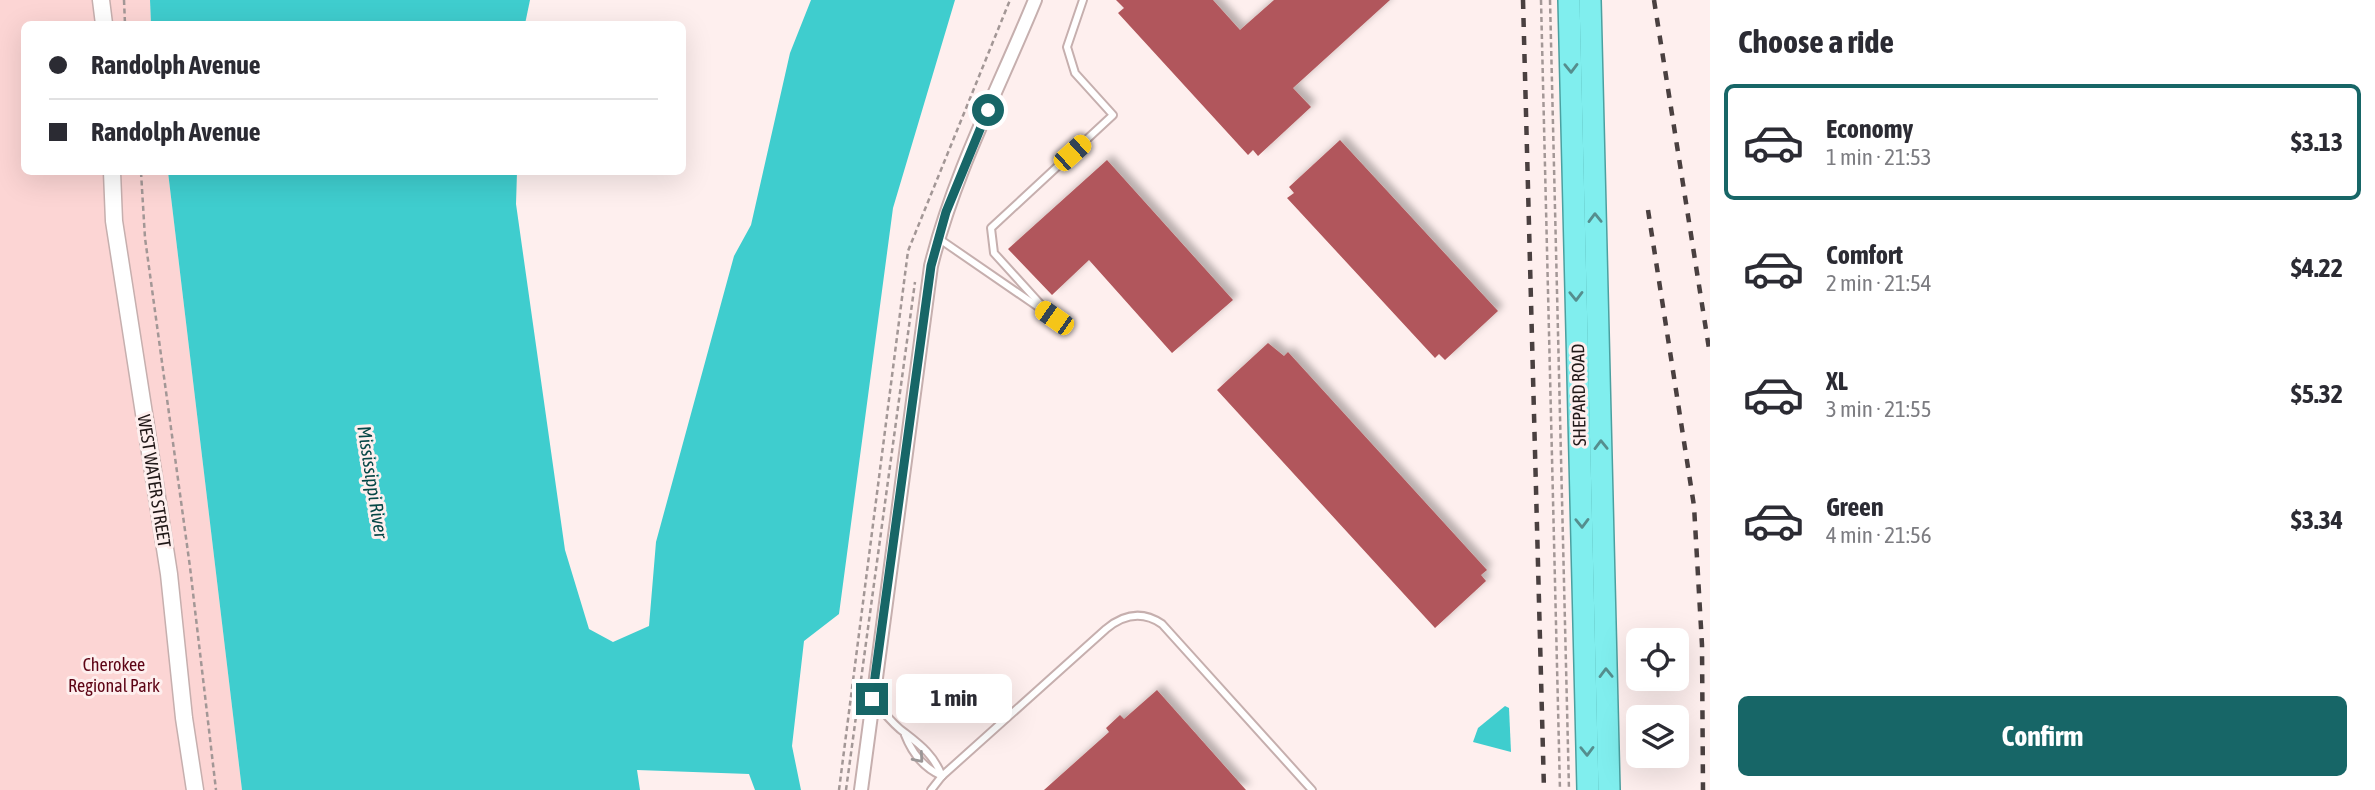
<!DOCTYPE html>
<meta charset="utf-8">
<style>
:root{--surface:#fff;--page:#f7f7f7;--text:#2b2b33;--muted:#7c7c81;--line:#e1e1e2;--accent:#176667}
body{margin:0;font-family:"Asap Condensed",sans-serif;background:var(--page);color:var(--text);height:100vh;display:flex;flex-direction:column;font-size:26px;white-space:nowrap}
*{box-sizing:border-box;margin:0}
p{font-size:23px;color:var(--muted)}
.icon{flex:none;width:38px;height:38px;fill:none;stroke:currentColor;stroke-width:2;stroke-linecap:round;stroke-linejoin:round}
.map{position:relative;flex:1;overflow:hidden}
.sheet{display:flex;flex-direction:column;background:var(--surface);width:665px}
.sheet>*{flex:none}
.hud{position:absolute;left:21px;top:21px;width:665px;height:154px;border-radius:10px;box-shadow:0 7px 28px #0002;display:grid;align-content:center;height:154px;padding:0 28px;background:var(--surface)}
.controls{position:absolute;left:1626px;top:628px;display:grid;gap:14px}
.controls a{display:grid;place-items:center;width:63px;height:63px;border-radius:10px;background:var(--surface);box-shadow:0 7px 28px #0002;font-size:35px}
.end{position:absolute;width:32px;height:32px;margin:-16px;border:9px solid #176667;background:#fff;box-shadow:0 0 0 4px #fff}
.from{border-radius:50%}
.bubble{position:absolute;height:49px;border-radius:10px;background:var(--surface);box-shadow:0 7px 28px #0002;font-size:23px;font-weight:700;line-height:49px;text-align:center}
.car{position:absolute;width:21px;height:42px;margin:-21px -10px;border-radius:9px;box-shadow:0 0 5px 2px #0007;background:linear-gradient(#f5c518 24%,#345 0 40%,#f5c518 0 76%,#345 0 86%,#f5c518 0)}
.hud b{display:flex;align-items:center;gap:24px;height:66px;font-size:26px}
.hud b+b{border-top:2px solid var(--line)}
.hud i{width:18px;height:18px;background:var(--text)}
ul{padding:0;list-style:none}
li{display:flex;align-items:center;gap:21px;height:116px;margin:0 14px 10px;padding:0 14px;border:4px solid transparent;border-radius:10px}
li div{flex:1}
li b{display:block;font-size:26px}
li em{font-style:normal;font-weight:700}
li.current{border-color:var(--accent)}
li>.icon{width:63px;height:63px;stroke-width:1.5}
h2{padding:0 28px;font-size:32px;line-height:84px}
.action{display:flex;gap:14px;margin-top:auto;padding:14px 28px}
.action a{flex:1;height:80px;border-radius:10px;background:var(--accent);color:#fff;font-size:28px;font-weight:700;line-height:80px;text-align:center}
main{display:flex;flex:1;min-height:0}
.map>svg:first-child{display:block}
</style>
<main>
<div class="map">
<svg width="1710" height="790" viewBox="0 0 1710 790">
<defs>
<filter id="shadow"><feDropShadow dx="5.5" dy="-5.5" stdDeviation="3.5" flood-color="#0004"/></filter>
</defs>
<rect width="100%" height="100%" fill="#feefee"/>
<polygon fill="#fcd5d4" points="0,0 150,0 151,24 24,24 24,172 168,172 242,790 0,790"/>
<g fill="#3fcdce">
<polygon points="150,0 530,0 525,24 151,24"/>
<polygon points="811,0 955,0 893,208 839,614 804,641 792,746 801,790 755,790 749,774 637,770 640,790 242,790 168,172 517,172 516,204 565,550 589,629 613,642 649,626 656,542 734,256 751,225 790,53"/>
<polygon points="1505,706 1509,708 1511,752 1473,742 1478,728"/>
</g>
<g fill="#b1575b" filter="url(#shadow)">
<polygon points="1116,0 1213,0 1240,30 1274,0 1390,0 1293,88 1311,107 1258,156 1253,150 1248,155 1118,13 1124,8"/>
<polygon points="1340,140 1498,311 1445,360 1439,354 1435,358 1287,198 1294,193 1289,187"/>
<polygon points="1107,160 1233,300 1172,353 1089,260 1052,295 1008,249"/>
<polygon points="1268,343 1284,356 1288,352 1487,570 1481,575 1486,581 1435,628 1217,390"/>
<polygon points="1157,690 1246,790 1044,790 1109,732 1106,728 1120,715 1124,719"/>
</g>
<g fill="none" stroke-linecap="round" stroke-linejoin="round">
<g stroke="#c6afae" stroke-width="10">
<g id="service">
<polyline points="938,238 1044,311"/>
<polyline points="1054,319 994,253 991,228 1113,115 1075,73 1067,47 1083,0"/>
<path d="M873,700C883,711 893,725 905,733C922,746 934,756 942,776"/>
<path d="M905,735C912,753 924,768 942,776"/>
<path d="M931,790L942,776L1106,629C1124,614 1143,611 1162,624L1312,790"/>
</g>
</g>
<g stroke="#c6afae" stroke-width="16">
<path id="minor" d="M861,790L931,266C954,173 999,88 1035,0"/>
</g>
<g stroke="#c6afae" stroke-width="19">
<g id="tertiary">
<polyline points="101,0 104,24"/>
<polyline points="112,172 114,221 169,574 184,718 195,790"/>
</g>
</g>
<g stroke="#4ba0a0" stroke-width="24">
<g id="trunk">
<polyline points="1569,0 1588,790"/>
<polyline points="1590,0 1609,790"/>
</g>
</g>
<g stroke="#a39796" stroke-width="2.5" stroke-dasharray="5 3.5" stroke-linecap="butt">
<polyline points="124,0 125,24"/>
<polyline points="1541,0 1560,790"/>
<polyline points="1550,0 1569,790"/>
<polyline points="141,172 145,238 190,567 216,790"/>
<polyline points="839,790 908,251 1010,0"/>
<polyline points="846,790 915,282"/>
</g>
<use href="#service" stroke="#fff" stroke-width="6"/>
<use href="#minor" stroke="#fff" stroke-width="12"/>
<use href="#tertiary" stroke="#fff" stroke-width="16"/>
<use href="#trunk" stroke="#80eeee" stroke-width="21"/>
<g stroke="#4a4040" stroke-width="4.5" stroke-dasharray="9 9" stroke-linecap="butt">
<polyline points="1523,0 1544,790"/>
<polyline points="1654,0 1710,355"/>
<polyline points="1648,210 1694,506 1702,645 1703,790"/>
</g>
</g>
<defs><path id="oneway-chevron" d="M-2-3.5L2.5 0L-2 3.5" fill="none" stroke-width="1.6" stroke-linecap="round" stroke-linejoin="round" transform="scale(1.75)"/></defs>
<g stroke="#558e8e">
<use href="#oneway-chevron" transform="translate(1571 68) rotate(89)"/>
<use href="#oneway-chevron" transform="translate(1595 218) rotate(-91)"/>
<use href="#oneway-chevron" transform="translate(1576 296) rotate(89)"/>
<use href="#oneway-chevron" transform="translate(1601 445) rotate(-91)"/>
<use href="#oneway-chevron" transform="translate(1582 523) rotate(89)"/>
<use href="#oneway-chevron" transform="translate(1606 673) rotate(-91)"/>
<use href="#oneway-chevron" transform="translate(1587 751) rotate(89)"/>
</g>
<use stroke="#9b9797" href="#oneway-chevron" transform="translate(919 758) rotate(49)"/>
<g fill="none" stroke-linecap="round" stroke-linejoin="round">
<polyline stroke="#176667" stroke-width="9" points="872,699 931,266 946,212 988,110"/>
</g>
<g text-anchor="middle" stroke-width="6" stroke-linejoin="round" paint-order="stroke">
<g font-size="18" fill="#211818" stroke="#feefee">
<text transform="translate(1579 395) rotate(-91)" y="6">SHEPARD ROAD</text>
<text transform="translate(154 481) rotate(81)" y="6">WEST WATER STREET</text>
</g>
<g font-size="18" fill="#5d0415" stroke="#feefee">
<text x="114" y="671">Cherokee<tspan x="114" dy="21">Regional Park</tspan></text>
</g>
<g font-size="19" font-style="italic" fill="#054646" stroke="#feefee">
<text transform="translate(373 482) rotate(81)" y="7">Mississippi River</text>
</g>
</g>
</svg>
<div class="controls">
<a><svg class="icon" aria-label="locate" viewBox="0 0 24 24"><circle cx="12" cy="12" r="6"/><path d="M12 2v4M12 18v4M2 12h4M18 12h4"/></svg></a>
<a><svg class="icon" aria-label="layers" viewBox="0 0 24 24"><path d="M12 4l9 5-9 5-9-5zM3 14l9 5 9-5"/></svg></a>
</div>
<i class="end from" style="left:988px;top:110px"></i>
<i class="end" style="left:872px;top:699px"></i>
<div class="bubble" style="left:896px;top:674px;width:116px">1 min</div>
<i class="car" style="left:1072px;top:153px;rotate:48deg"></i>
<i class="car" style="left:1054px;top:318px;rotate:305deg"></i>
<div class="hud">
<b><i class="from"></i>Randolph Avenue</b>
<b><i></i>Randolph Avenue</b>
</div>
</div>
<section class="sheet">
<h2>Choose a ride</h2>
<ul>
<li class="current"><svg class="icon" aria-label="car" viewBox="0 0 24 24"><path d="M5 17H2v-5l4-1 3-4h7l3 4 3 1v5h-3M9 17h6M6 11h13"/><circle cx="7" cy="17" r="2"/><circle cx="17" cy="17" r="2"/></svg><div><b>Economy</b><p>1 min · 21:53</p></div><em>$3.13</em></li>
<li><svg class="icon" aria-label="car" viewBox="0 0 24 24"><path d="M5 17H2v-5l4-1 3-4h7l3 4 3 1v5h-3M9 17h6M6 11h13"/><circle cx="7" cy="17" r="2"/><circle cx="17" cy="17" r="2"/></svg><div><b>Comfort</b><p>2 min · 21:54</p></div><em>$4.22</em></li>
<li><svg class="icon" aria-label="car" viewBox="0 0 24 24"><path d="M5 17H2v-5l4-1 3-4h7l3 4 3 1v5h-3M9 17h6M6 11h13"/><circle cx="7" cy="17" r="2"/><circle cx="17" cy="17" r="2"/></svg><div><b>XL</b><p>3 min · 21:55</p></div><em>$5.32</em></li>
<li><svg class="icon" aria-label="car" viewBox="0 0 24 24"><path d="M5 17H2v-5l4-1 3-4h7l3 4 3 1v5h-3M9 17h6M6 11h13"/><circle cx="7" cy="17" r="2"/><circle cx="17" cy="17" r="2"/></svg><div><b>Green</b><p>4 min · 21:56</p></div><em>$3.34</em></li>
</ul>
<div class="action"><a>Confirm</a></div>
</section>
</main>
